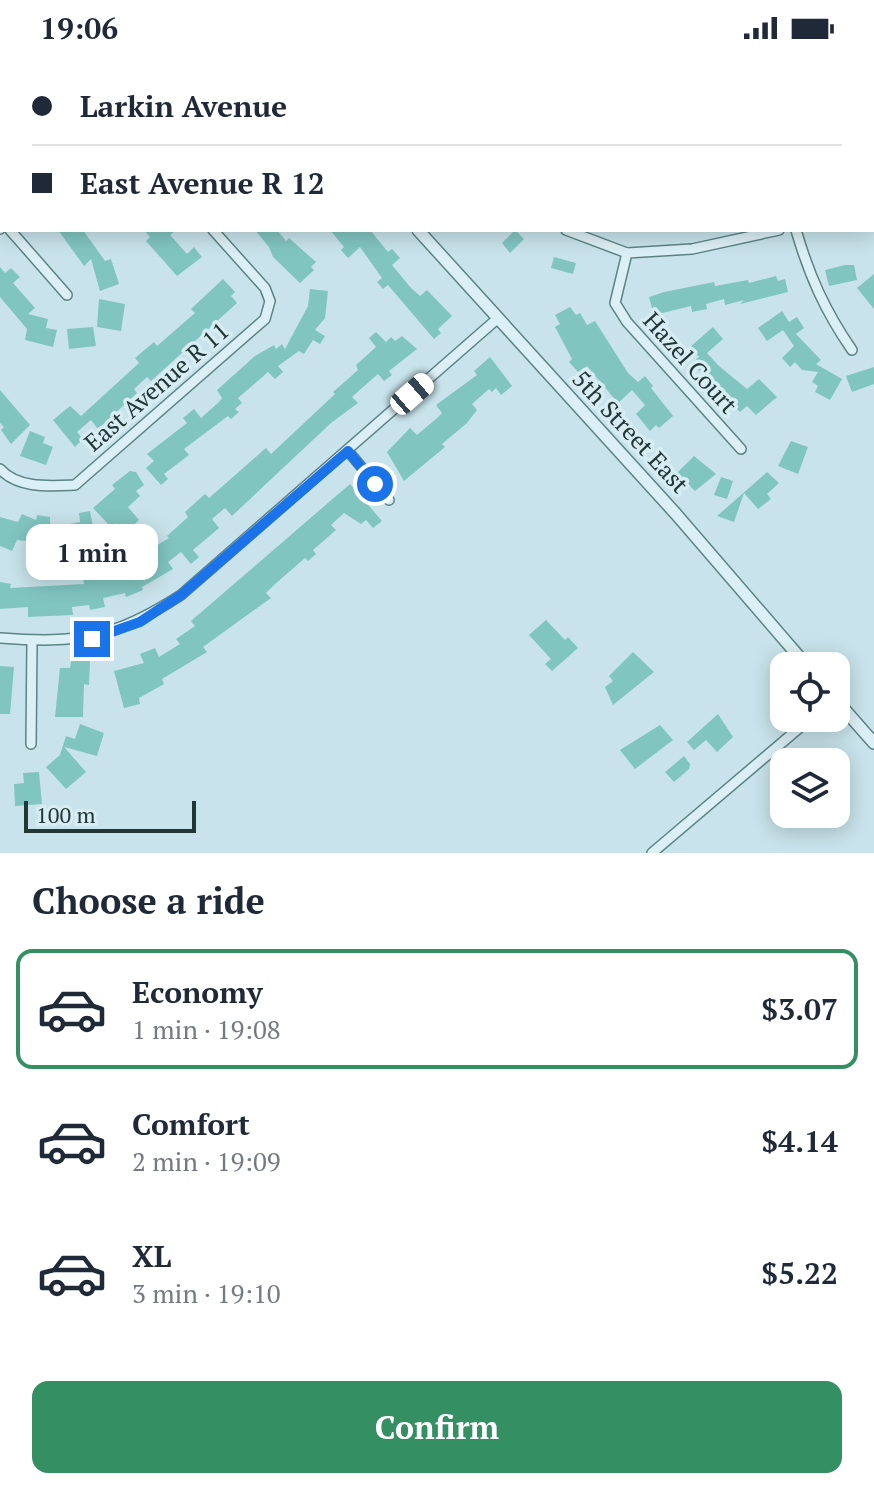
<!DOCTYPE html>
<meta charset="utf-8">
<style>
:root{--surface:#fff;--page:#f6f6f7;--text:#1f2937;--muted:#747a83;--line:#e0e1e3;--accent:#348f63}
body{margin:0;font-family:"PT Serif",serif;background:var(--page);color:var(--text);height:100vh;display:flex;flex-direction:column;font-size:30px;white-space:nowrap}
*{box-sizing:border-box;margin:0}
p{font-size:26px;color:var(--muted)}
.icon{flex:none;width:44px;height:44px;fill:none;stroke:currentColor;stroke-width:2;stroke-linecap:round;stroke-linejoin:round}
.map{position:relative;height:797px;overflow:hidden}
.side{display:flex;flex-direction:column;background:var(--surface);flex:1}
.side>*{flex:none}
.banner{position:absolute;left:0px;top:0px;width:874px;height:176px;box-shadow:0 4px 20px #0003;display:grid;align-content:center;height:176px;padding:0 32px;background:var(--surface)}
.fabs{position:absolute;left:770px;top:596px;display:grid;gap:16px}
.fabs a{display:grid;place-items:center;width:80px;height:80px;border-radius:16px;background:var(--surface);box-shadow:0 4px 20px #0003;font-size:40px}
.scale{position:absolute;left:24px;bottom:20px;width:172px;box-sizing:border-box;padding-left:8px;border:4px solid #213737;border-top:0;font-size:22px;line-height:28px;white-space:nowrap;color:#213737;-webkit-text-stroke:6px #d7ecf3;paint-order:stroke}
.end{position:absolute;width:36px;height:36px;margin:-18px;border:10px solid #1a73e8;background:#fff;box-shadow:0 0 0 4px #fff}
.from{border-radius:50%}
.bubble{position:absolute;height:56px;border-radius:16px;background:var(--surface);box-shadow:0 4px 20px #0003;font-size:26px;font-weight:700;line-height:56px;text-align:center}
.car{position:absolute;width:24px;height:48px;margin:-24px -12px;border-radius:10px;box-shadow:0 0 6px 2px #0007;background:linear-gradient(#fff 24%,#345 0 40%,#fff 0 76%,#345 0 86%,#fff 0)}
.banner b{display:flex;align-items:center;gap:28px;height:76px;font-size:30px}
.banner b+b{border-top:2px solid var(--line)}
.banner i{width:20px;height:20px;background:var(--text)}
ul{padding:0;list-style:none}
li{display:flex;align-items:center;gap:24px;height:120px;margin:0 16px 12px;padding:0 16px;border:4px solid transparent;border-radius:16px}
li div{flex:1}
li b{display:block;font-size:30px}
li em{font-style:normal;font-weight:700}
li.on{border-color:var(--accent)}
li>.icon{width:72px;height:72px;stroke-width:1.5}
h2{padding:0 32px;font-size:36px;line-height:96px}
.button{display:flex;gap:16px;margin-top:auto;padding:16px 32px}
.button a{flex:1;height:92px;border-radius:16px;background:var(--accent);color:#fff;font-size:32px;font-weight:700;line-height:92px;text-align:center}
.status{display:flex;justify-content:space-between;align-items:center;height:56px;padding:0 40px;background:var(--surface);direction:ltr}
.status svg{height:22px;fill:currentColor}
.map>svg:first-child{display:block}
</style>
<div class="status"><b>19:06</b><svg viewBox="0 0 49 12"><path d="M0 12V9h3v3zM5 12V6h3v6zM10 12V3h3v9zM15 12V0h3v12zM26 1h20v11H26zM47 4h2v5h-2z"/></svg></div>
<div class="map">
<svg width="874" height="797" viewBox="0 0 874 797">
<rect width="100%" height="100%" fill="#c8e3eb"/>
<g fill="#81c5c1">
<polygon points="58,174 83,174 105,205 111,203 119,228 100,235 91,203 84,210"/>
<polygon points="144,174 176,174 170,179 187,198 194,191 202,201 177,220 146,185 150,181"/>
<polygon points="255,174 277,174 286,185 289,182 316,206 311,211 314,214 300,227 273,201 269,191"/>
<polygon points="330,174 370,174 388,196 392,193 400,202 392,209 411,232 420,240 427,234 452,260 438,273 441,277 434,283 388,229 383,233 377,226 382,222 360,191 348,202 341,194 344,191"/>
<polygon points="515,174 524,183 510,197 502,187"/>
<polygon points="554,201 576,207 573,218 551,212"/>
<polygon points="845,209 854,209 857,224 829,230 825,214"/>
<polygon points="0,211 5,217 11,212 20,221 13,227 35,252 28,258 48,263 46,272 57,274 53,291 25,284 27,273 0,241"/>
<polygon points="874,218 874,253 857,232"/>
<polygon points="776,220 778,225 785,223 788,236 740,248 744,244 725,249 724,243 706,248 707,253 692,256 691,250 654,259 649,241 664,236 714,226 715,230 748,224 749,227"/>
<polygon points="223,223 235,236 231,240 237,247 151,325 147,321 134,333 137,337 98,373 91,364 77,376 83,383 75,391 53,364 70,350 81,360 139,307 135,302 154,286 157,290 195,257 191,253"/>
<polygon points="310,233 328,235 325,262 315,274 325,280 320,288 313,284 304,298 299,295 278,310 283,316 275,323 268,316 238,342 242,347 235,353 239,356 231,363 228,360 184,393 189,399 164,418 168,423 161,429 146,412 154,405 147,398 187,367 183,362 194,353 201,362 219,346 222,342 217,334 255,300 274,289 276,293 282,288 285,293 308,250"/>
<polygon points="99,243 125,248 121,275 97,271"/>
<polygon points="570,251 576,259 580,257 587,269 595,265 628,317 638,326 645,320 653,330 651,332 673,360 659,372 656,369 650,375 636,358 645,349 632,334 618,347 587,310 579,317 569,306 572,303 555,271 560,268 555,259"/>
<polygon points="782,255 789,266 797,261 804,272 796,278 821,304 816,308 842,323 830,344 815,336 818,330 812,326 818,316 802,314 795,306 790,311 782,302 794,290 783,274 767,285 758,272"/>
<polygon points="93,271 96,290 69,293 67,273"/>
<polygon points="713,271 723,283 707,297 719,310 747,333 759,323 777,341 756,359 747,350 740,356 692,307 699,301 690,291"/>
<polygon points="376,276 386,286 391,281 395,285 402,280 417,293 389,315 392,319 384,325 378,318 362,332 352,341 358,347 331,367 232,460 225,452 212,463 219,472 193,494 199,501 191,508 181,496 168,506 173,513 142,531 143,534 126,541 125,537 103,542 105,551 90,554 89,549 72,551 73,559 28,561 28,551 0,553 0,526 11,528 10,532 84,528 83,521 93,519 94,524 118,519 116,515 146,502 143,498 169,482 167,480 188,461 185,456 205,438 209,442 266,392 271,398 335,338 333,336 358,314 356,309 376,291 369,282"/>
<polygon points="490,301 512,330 501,339 496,332 492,336 489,333 472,348 477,354 467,367 442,388 445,391 404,425 387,396 410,372 417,379 437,362 442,357 436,349 477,319 474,315"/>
<polygon points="874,311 874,328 852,336 846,320"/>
<polygon points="0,334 30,369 11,388 1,374 4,371 0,367"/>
<polygon points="30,375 45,381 43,387 53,391 46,409 20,400"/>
<polygon points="791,385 808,391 798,418 778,410"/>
<polygon points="694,400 716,418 695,435 677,417"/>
<polygon points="130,415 136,416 144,429 136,435 140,440 128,451 139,464 125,477 116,467 111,471 93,452 115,433 112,429"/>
<polygon points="767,416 779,427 767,438 771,443 758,453 744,437 734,466 717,460"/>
<polygon points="721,421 733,425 727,443 714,439"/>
<polygon points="350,428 382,465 373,472 366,464 361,468 344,457 331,469 336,474 313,494 316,498 308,505 305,502 274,529 266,537 271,542 203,591 207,596 162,623 164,628 139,642 140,648 124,652 114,615 144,607 140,598 155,592 159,601 180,588 176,583 195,570 191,565"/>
<polygon points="90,455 95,481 60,489 17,484 12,495 0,490 0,461 18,466 22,458 36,464 37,459 50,461 50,471 70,473 69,468 80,466 79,457"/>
<polygon points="546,564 565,584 568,581 578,592 552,615 545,608 551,603 529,579"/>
<polygon points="633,596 654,616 613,649 605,631 613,625 609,620"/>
<polygon points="71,604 90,605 89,629 84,628 83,661 55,661 60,612 70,612"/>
<polygon points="0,610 14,611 10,658 0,658"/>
<polygon points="718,658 733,681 717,696 706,684 694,694 687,686"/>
<polygon points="80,668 104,677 97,700 64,691 86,716 66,733 46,711 60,699 66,680 75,683"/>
<polygon points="660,669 673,684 635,713 620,694"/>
<polygon points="684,700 690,708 689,713 674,726 665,716"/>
<polygon points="39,716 42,748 15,750 14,728 24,727 23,717"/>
</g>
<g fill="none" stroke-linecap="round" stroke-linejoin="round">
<g stroke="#5e8385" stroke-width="12">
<g id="minor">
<polyline points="60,0 62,2"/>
<polyline points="389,0 391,2"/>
<polyline points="578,0 579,2"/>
<polyline points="198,2 200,0"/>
<polyline points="839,2 843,0"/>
<polyline points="872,153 874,153"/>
<polyline points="0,162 2,164"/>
<polyline points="0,173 2,171"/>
<polyline points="10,174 67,239"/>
<polyline points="566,174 627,197 692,193 779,174"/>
<path d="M796,174C809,219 825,255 852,294"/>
<polyline points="627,197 615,247 627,266 741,393"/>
<polyline points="348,395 389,444"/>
<path d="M0,413C18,433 50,430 75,429L265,263L270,245L265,232L213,174"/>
<path d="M0,582C78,588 115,582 181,539L497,263"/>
<polyline points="31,688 32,585"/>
<polyline points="652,797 811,662"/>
</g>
</g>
<g stroke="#5e8385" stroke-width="14">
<g id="tertiary">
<polyline points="267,0 269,2"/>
<polyline points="418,174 676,458 807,610"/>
<polyline points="836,644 874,687"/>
</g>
</g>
<use href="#minor" stroke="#dbf0f6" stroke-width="9"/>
<use href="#tertiary" stroke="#dbf0f6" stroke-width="11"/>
</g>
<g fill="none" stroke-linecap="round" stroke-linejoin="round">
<polyline stroke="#1a73e8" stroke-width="10" points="92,583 140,566 181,539 348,395 375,428"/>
</g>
<g text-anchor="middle" stroke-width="7" stroke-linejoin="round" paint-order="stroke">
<g font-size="24" fill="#213737" stroke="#d7ecf3">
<text transform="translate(690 307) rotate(48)" y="8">Hazel Court</text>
<text transform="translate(157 331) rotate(-41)" y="8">East Avenue R 11</text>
<text transform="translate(630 376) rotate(47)" y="8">5th Street East</text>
</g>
</g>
</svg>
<div class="fabs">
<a><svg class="icon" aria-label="locate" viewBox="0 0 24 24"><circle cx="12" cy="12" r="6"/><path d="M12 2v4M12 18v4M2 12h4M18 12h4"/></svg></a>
<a><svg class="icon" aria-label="layers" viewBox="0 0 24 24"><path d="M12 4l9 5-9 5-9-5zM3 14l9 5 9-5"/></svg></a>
</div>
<div class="scale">100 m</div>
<i class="end from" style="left:375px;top:428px"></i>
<i class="end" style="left:92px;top:583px"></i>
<div class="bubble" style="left:26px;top:468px;width:132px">1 min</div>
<i class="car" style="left:412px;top:338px;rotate:49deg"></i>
<div class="banner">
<b><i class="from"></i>Larkin Avenue</b>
<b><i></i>East Avenue R 12</b>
</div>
</div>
<section class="side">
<h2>Choose a ride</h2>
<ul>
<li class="on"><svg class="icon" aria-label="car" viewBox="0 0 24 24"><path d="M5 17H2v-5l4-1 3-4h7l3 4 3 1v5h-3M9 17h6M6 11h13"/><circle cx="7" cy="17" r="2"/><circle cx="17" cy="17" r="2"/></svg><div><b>Economy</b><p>1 min · 19:08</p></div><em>$3.07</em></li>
<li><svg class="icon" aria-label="car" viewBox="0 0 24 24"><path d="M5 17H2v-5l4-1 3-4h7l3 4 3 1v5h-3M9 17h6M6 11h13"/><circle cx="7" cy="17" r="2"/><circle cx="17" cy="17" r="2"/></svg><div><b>Comfort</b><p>2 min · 19:09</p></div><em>$4.14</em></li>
<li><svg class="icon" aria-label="car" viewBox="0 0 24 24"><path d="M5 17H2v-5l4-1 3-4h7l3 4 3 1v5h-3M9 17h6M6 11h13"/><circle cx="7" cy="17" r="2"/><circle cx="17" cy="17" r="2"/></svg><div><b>XL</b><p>3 min · 19:10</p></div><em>$5.22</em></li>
</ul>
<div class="button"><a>Confirm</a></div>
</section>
